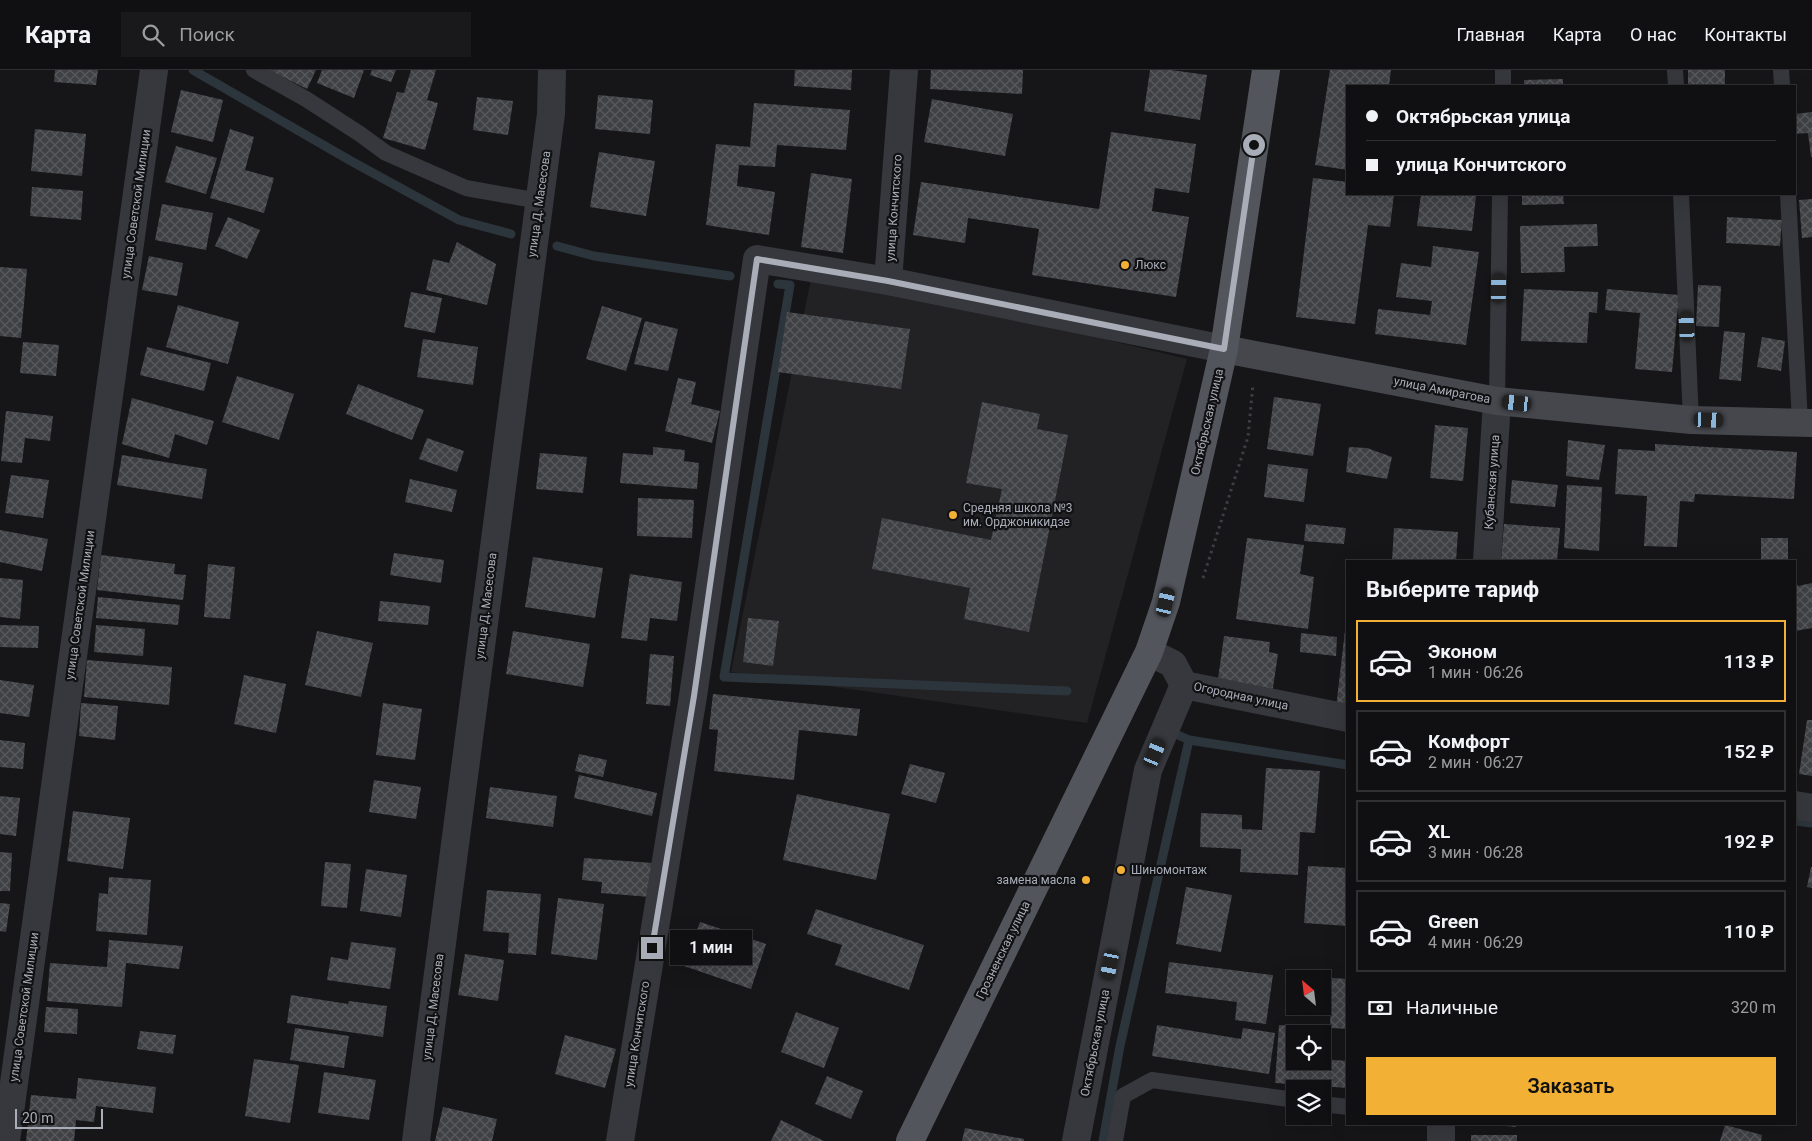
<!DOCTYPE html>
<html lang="ru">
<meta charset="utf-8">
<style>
:root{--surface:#101012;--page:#19191b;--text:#f1f3f6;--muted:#9c9d9f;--line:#303032;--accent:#f2b134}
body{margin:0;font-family:Roboto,sans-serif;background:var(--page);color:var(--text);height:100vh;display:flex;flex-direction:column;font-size:19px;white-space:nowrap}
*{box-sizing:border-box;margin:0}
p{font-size:16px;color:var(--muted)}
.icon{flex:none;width:28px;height:28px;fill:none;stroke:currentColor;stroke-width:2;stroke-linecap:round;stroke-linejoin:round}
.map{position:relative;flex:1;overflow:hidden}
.side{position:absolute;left:1346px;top:490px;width:450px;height:565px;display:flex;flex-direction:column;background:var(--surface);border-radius:0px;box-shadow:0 5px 20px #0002,0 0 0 1px var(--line)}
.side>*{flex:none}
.banner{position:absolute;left:1346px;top:15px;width:450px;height:110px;border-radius:0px;box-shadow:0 5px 20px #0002,0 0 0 1px var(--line);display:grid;align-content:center;height:110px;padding:0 20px;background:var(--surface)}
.needle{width:32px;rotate:332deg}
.buttons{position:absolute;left:1286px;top:900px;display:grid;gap:10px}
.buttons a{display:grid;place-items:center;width:45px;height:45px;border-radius:0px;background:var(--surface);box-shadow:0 5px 20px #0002,0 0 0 1px var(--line);font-size:25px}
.scale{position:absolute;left:15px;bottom:12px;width:88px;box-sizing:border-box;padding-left:5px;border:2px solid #a8adb8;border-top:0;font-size:14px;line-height:18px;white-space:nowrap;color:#a8adb8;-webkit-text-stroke:4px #111113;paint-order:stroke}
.end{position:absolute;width:22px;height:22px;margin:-11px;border:6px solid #a8adb8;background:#111;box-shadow:0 0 0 2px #111}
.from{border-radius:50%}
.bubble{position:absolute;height:35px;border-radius:0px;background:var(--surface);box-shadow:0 5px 20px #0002,0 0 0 1px var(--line);font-size:16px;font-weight:600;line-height:35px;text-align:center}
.car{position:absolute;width:15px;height:30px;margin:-15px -8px;border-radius:6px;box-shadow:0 0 4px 1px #0007;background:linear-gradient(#222 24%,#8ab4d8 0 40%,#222 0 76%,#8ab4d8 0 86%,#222 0)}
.banner b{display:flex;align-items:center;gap:18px;height:48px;font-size:19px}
.banner b+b{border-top:1px solid var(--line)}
.banner i{width:12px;height:12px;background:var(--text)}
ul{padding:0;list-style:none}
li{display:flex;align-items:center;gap:15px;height:82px;margin:0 10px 8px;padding:0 10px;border:2px solid var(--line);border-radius:0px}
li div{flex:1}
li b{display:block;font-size:19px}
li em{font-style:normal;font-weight:600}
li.active{border-color:var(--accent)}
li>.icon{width:45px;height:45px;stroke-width:1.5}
h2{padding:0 20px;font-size:22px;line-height:60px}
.pay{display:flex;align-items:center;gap:12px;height:55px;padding:0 20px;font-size:19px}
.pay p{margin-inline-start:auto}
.action{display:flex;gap:10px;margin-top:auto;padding:10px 20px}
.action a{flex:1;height:58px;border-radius:0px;background:var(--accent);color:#111;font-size:20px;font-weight:600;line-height:58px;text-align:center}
header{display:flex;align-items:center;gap:30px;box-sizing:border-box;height:70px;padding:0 25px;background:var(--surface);border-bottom:1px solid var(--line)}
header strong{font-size:24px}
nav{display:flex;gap:28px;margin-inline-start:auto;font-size:18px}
.search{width:350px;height:45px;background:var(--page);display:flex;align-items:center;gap:12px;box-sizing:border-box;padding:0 18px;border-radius:0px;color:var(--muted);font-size:19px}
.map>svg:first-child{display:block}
</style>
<header>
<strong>Карта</strong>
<div class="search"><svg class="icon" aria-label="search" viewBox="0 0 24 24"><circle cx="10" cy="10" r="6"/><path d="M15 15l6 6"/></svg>Поиск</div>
<nav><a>Главная</a><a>Карта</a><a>О нас</a><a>Контакты</a></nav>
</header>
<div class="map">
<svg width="1812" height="1071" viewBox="0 0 1812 1071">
<defs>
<pattern id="building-cross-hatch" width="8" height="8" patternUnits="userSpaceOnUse" patternTransform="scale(1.25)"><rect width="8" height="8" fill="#404145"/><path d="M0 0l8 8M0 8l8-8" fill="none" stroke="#595a5e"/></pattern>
</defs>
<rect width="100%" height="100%" fill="#161618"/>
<polygon fill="#222225" points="813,199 1187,289 1087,653 731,602"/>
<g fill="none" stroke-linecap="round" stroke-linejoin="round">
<g stroke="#2c353c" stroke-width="9">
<polyline points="193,0 351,91 459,150 511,164"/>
<polyline points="557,176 594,186 730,206"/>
<polyline points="778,214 790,215 724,607 1067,621"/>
<polyline points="1178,665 1189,670 1348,695"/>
<polyline points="1795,751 1812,753"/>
<polyline points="1103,1071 1120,976 1189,670"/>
</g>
</g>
<g fill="url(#building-cross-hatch)">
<polygon points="55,0 98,0 96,15 54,12"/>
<polygon points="269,0 316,0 307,19"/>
<polygon points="322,0 364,0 354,28 317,13"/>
<polygon points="372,0 396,0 391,12 370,5"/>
<polygon points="411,0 436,0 427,30 438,33 425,80 383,68 397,22 404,23"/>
<polygon points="795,0 852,0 851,20 794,16"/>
<polygon points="931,0 1023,0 1022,24 930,19"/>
<polygon points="1150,0 1171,0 1207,5 1200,50 1144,41"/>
<polygon points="1330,0 1391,0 1389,16 1348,16 1348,100 1315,95"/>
<rect x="1688" y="0" width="37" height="16"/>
<polygon points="1563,9 1563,16 1524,16 1524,10"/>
<polygon points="181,20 223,30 213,72 171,62"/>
<polygon points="598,25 653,30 650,64 595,59"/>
<polygon points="477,27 513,31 508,65 473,60"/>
<polygon points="932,29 1013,44 1005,86 924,72"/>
<polygon points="754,33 850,40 846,80 777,75 775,97 739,95 737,116 775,122 769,165 706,155 716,74 750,77"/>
<polygon points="1812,42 1812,87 1811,87 1808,63 1795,64 1795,44"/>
<polygon points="35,59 86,64 82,106 31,101"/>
<polygon points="230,59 254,67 245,100 274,108 264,143 210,128"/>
<polygon points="1111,62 1196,74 1189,123 1155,118 1152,141 1189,147 1176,227 1032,205 1039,159 968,148 965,173 913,165 921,112 1099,139"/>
<polygon points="176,76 217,88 206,124 165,112"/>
<polygon points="599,82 655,91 646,146 590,137"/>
<polygon points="811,103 852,109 843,183 801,177"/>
<polygon points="1313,108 1348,112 1348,124 1394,124 1390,157 1368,155 1355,254 1296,247"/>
<polygon points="32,117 83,121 81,150 30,146"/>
<polygon points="1421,124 1455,124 1476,126 1472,161 1417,156"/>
<polygon points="1522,124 1563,124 1564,134 1522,135"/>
<polygon points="1812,129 1812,167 1802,168 1799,130"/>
<polygon points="162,134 213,143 206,180 155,170"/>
<polygon points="228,147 260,160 247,189 215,176"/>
<polygon points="1727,147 1782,150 1780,176 1726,173"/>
<polygon points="1597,154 1598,176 1564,177 1565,202 1521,203 1520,156"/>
<polygon points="457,172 496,194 487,235 426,220 433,189 449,193"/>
<polygon points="1433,176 1479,182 1466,275 1375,264 1378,239 1430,245 1432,231 1396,227 1401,193 1431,197"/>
<polygon points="149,186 183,193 177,226 142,220"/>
<polygon points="0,197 27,199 21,268 0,266"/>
<polygon points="1698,215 1721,216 1719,257 1696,256"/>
<polygon points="1524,219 1598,222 1597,243 1589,242 1587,273 1521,271"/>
<polygon points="1607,219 1679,225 1672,302 1635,299 1640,243 1605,240"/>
<polygon points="411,222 442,228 435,263 404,257"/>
<polygon points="178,235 239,252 228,294 166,277"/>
<polygon points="602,236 642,248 626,301 586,289"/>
<polygon points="787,242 910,259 901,319 778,302"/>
<polygon points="645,251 678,259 668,301 634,294"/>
<polygon points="1724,261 1745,263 1741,311 1719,309"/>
<polygon points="1762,267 1785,271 1781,301 1757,297"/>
<polygon points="423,269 478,277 473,315 417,307"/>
<polygon points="23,272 59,275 56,306 20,303"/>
<polygon points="147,277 211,293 204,321 140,305"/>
<polygon points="237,306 294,324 279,370 222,352"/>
<polygon points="678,308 696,312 691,334 720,341 712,373 665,361"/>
<polygon points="358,314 424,340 412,370 346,344"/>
<polygon points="1274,327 1321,334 1313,386 1267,379"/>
<polygon points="132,328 214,351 207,375 175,364 169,388 122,374"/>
<polygon points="982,332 1040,344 1037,359 1068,365 1029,562 964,549 970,518 872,499 882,448 991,470 1002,419 966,413"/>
<polygon points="6,341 53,346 50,371 25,368 22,393 1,391"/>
<polygon points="1435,355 1468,358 1463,411 1430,408"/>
<polygon points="427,368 464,381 457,402 419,389"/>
<polygon points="1568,370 1605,375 1599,410 1566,406"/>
<polygon points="1655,374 1797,382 1794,429 1695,424 1694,432 1680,431 1677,477 1644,476 1647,426 1615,424 1618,379 1655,381"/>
<polygon points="653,377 685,380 684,391 699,393 697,419 620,413 623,383 653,385"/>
<polygon points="1349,377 1367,378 1392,387 1387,409 1346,402"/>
<polygon points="540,383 587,387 583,423 536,419"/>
<polygon points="122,385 207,399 202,429 117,415"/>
<polygon points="1268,394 1308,399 1304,432 1264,427"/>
<polygon points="11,405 49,410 43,448 5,443"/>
<polygon points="410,409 457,420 452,442 405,432"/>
<polygon points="1512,410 1558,415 1555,437 1510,433"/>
<polygon points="1567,415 1602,417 1599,481 1564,478"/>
<polygon points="638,428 694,430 692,468 637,466"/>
<polygon points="1306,454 1346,458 1344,474 1304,471"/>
<polygon points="1504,454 1560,458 1557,491 1501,491"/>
<polygon points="1394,458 1458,462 1456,491 1392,491"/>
<polygon points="0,460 48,469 42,501 0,492"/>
<polygon points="1247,468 1304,475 1300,504 1314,507 1308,559 1236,549"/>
<rect x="1761" y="468" width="27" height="23"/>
<polygon points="394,483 444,490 441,513 390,505"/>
<polygon points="101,485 175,494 174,504 186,505 183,530 97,520"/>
<polygon points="533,487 603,498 595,548 525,537"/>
<polygon points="208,494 235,497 230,549 204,547"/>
<polygon points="630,504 682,512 677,551 650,548 647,571 621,568"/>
<polygon points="0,508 23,510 20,549 0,547"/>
<polygon points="1795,508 1798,516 1812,513 1812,558 1795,561"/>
<polygon points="98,527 180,535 178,555 96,548"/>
<polygon points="380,531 430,536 428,555 378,551"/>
<polygon points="748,548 779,551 773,596 743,592"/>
<polygon points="1346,552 1348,553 1348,638 1336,638"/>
<polygon points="0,555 39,556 38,578 0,577"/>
<polygon points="96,555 145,559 143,586 94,582"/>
<polygon points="317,561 373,573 361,627 305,615"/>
<polygon points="513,561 590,574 583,617 506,604"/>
<polygon points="1301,563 1337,567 1336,586 1300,582"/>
<polygon points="1224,566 1270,572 1269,582 1278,584 1272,624 1217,616"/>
<polygon points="650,584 674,586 670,636 646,634"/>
<polygon points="87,590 172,597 169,635 84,627"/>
<polygon points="244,605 286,614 276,663 234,654"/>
<polygon points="0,610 34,615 29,647 0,643"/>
<polygon points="713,624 860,639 857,666 799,660 794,710 714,701 718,660 709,659"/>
<polygon points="81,633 118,636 115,670 79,666"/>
<polygon points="383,633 422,639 415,690 376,685"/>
<polygon points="1807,650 1812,650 1812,706 1799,704"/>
<polygon points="0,670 25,673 23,699 0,697"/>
<polygon points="579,684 607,690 603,707 575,701"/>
<polygon points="910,694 945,703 936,733 901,724"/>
<polygon points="1266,698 1320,701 1315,763 1300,762 1298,805 1240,802 1241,779 1200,777 1201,743 1242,745 1242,759 1262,760"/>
<polygon points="579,705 657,723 652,746 574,728"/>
<polygon points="374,710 421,717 416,749 369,742"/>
<polygon points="490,717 557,726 553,757 486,748"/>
<polygon points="797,724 890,744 876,810 783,790"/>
<polygon points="0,726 20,728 16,766 0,764"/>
<polygon points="73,741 130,748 123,799 67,791"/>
<polygon points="0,782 12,783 10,821 0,821"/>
<polygon points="584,788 653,793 650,827 601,823 602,812 582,810"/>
<polygon points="325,792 351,794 347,838 321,836"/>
<polygon points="1308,796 1348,798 1348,856 1304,853"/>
<polygon points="1811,797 1812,797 1812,818 1807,817"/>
<polygon points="366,799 407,805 401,847 360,841"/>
<polygon points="109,807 151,810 147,865 96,861 99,823 108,824"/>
<polygon points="1186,817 1232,825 1221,882 1176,874"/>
<polygon points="487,820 541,824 536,885 508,883 509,863 483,861"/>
<polygon points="558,828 604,834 597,890 551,884"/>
<polygon points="0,833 10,834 6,862 0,861"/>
<polygon points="816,839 924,875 909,920 835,895 842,875 807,864"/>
<polygon points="700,852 766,874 751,919 684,896"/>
<polygon points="109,870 183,876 179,899 126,893 122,937 47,931 50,893 107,897"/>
<polygon points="351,872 396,878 390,919 327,910 331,887 348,890"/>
<polygon points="465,884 504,890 498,931 458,925"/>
<polygon points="1169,892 1273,905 1266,954 1235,950 1237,932 1165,923"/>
<polygon points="1332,908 1348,909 1348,959 1330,958"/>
<polygon points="291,925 348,934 349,931 387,936 383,967 287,953"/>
<polygon points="46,937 78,939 77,964 44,962"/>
<polygon points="796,942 839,958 824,998 781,982"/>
<polygon points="1157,955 1241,969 1243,958 1275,963 1269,1004 1152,986"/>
<polygon points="1279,955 1310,957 1309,964 1295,964 1295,991 1322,991 1322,989 1348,991 1348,1018 1275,1013"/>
<polygon points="295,958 349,966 344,998 290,990"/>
<polygon points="140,961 176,965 173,984 137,979"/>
<polygon points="565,965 616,979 605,1018 555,1004"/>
<polygon points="254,989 299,995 290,1053 245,1046"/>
<polygon points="324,1002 376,1010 369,1050 318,1043"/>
<polygon points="827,1006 863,1021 851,1049 815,1034"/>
<polygon points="78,1008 156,1017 153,1043 96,1036 94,1052 76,1050 74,1071 26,1071 31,1025 76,1029"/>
<polygon points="443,1037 497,1049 492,1071 435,1071"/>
<polygon points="781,1050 824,1071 771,1071"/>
<polygon points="1496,1054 1516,1054 1516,1057 1496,1055"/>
<polygon points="1725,1055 1762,1065 1761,1071 1720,1071"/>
<polygon points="965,1058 1024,1069 1024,1071 962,1071"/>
<rect x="1471" y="1065" width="46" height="6"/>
</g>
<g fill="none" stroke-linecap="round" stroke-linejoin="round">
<polyline stroke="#3d3f44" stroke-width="3" stroke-dasharray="2.5 4" stroke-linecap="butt" points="1203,508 1248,367 1253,314"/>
<g stroke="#37383d" stroke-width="16">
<polyline points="254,0 306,29 360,64 386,83 466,118 539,131"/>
<polyline points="1675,0 1676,16"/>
<polyline points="1781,0 1782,16"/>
<polyline points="1503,16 1503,0"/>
<polyline points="1681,124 1691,350"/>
<polyline points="1788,124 1800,352"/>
<polyline points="1497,331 1500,124"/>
<polyline points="1322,1034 1348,1037"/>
<polyline points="1115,1071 1123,1026 1152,1010 1295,1030"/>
</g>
<g stroke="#37383d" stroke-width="28">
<polyline points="888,211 1224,279"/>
<polyline points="1487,491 1497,331"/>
<polyline points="1149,582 1173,594 1184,615 1348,648"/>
<polyline points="1795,735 1812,738"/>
<polyline points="6,1071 154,0"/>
<polyline points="416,1071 551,44 552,0"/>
<polyline points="620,1071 693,626 757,189 888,211 904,0"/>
<polyline points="1076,1071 1148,700 1184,615"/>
<polyline points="1441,1071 1441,1054"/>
</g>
<polyline stroke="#45474d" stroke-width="28" points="1224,279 1497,331 1691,350 1812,353"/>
<polyline stroke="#53555c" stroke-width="28" points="910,1071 1149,582 1166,532 1224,279 1266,0"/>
</g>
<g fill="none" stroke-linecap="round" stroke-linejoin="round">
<polyline stroke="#a8adb8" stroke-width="6" points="652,878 694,626 757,189 888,211 1224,279 1254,75"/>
</g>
<g fill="#f2b134" stroke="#111113" stroke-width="2">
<circle cx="1125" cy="195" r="5"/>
<circle cx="953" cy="445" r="5"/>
<circle cx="1121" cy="800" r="5"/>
<circle cx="1086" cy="810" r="5"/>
</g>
<g text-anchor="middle" stroke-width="4.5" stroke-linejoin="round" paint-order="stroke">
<g font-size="12" fill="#a8adb8" stroke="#111113">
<text transform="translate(136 134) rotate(-82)" y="4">улица Советской Милиции</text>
<text transform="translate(539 134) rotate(-82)" y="4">улица Д. Масесова</text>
<text transform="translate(894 138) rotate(-86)" y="4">улица Кончитского</text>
<text transform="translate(1442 320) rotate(11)" y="4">улица Амирагова</text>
<text transform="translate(1207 352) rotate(-77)" y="4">Октябрьская улица</text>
<text transform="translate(1492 412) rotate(-86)" y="4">Кубанская улица</text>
<text transform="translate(80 535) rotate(-82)" y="4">улица Советской Милиции</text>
<text transform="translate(486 536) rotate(-83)" y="4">улица Д. Масесова</text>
<text transform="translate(1241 626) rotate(12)" y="4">Огородная улица</text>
<text transform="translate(1003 880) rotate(-64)" y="4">Грозненская улица</text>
<text transform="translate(24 937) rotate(-82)" y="4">улица Советской Милиции</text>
<text transform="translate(433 937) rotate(-83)" y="4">улица Д. Масесова</text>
<text transform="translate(637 964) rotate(-81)" y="4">улица Кончитского</text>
<text transform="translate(1095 973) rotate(-79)" y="4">Октябрьская улица</text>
</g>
<g font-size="12" fill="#a8adb8" stroke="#111113" text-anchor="start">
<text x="1135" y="199">Люкс</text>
<text x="963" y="442">Средняя школа №3<tspan x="963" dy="14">им. Орджоникидзе</tspan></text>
<text x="1131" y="804">Шиномонтаж</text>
<text x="1076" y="814" text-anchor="end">замена масла</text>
</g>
</g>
</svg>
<div class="buttons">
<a><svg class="needle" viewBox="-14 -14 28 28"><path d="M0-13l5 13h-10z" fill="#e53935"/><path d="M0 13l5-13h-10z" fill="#9c9d9f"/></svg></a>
<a><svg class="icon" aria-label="locate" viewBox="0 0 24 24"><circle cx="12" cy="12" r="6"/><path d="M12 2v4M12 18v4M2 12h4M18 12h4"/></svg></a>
<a><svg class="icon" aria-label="layers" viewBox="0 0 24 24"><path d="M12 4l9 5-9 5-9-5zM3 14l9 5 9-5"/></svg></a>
</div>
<div class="scale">20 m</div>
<i class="end from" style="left:1254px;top:75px"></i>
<i class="end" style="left:652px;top:878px"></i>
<div class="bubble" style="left:670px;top:860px;width:82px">1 мин</div>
<i class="car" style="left:1499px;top:218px;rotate:1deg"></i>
<i class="car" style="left:1687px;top:256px;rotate:357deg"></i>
<i class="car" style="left:1517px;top:333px;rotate:276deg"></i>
<i class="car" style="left:1709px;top:350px;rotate:92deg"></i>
<i class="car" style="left:1166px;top:532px;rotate:13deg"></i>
<i class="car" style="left:1155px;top:683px;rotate:23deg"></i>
<i class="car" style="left:1110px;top:895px;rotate:191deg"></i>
<div class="banner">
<b><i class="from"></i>Октябрьская улица</b>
<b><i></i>улица Кончитского</b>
</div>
<section class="side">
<h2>Выберите тариф</h2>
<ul>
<li class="active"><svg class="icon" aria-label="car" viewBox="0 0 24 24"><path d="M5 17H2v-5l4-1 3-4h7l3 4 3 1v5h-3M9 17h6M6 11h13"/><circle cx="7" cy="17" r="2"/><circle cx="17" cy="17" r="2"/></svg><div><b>Эконом</b><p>1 мин · 06:26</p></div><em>113 ₽</em></li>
<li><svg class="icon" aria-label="car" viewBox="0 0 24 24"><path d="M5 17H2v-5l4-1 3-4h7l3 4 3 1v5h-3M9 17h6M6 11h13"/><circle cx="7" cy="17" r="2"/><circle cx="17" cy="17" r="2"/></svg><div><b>Комфорт</b><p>2 мин · 06:27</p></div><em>152 ₽</em></li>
<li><svg class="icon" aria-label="car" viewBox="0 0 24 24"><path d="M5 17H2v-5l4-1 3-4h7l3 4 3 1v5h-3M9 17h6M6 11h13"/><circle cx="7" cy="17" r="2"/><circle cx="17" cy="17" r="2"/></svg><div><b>XL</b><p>3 мин · 06:28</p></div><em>192 ₽</em></li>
<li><svg class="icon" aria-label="car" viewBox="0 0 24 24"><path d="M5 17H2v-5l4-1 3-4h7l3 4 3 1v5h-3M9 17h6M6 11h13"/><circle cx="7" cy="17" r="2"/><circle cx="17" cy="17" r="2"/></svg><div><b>Green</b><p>4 мин · 06:29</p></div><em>110 ₽</em></li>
</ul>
<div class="pay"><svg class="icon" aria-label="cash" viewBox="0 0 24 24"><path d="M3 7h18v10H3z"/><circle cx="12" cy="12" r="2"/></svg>Наличные<p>320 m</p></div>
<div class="action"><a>Заказать</a></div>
</section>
</div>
